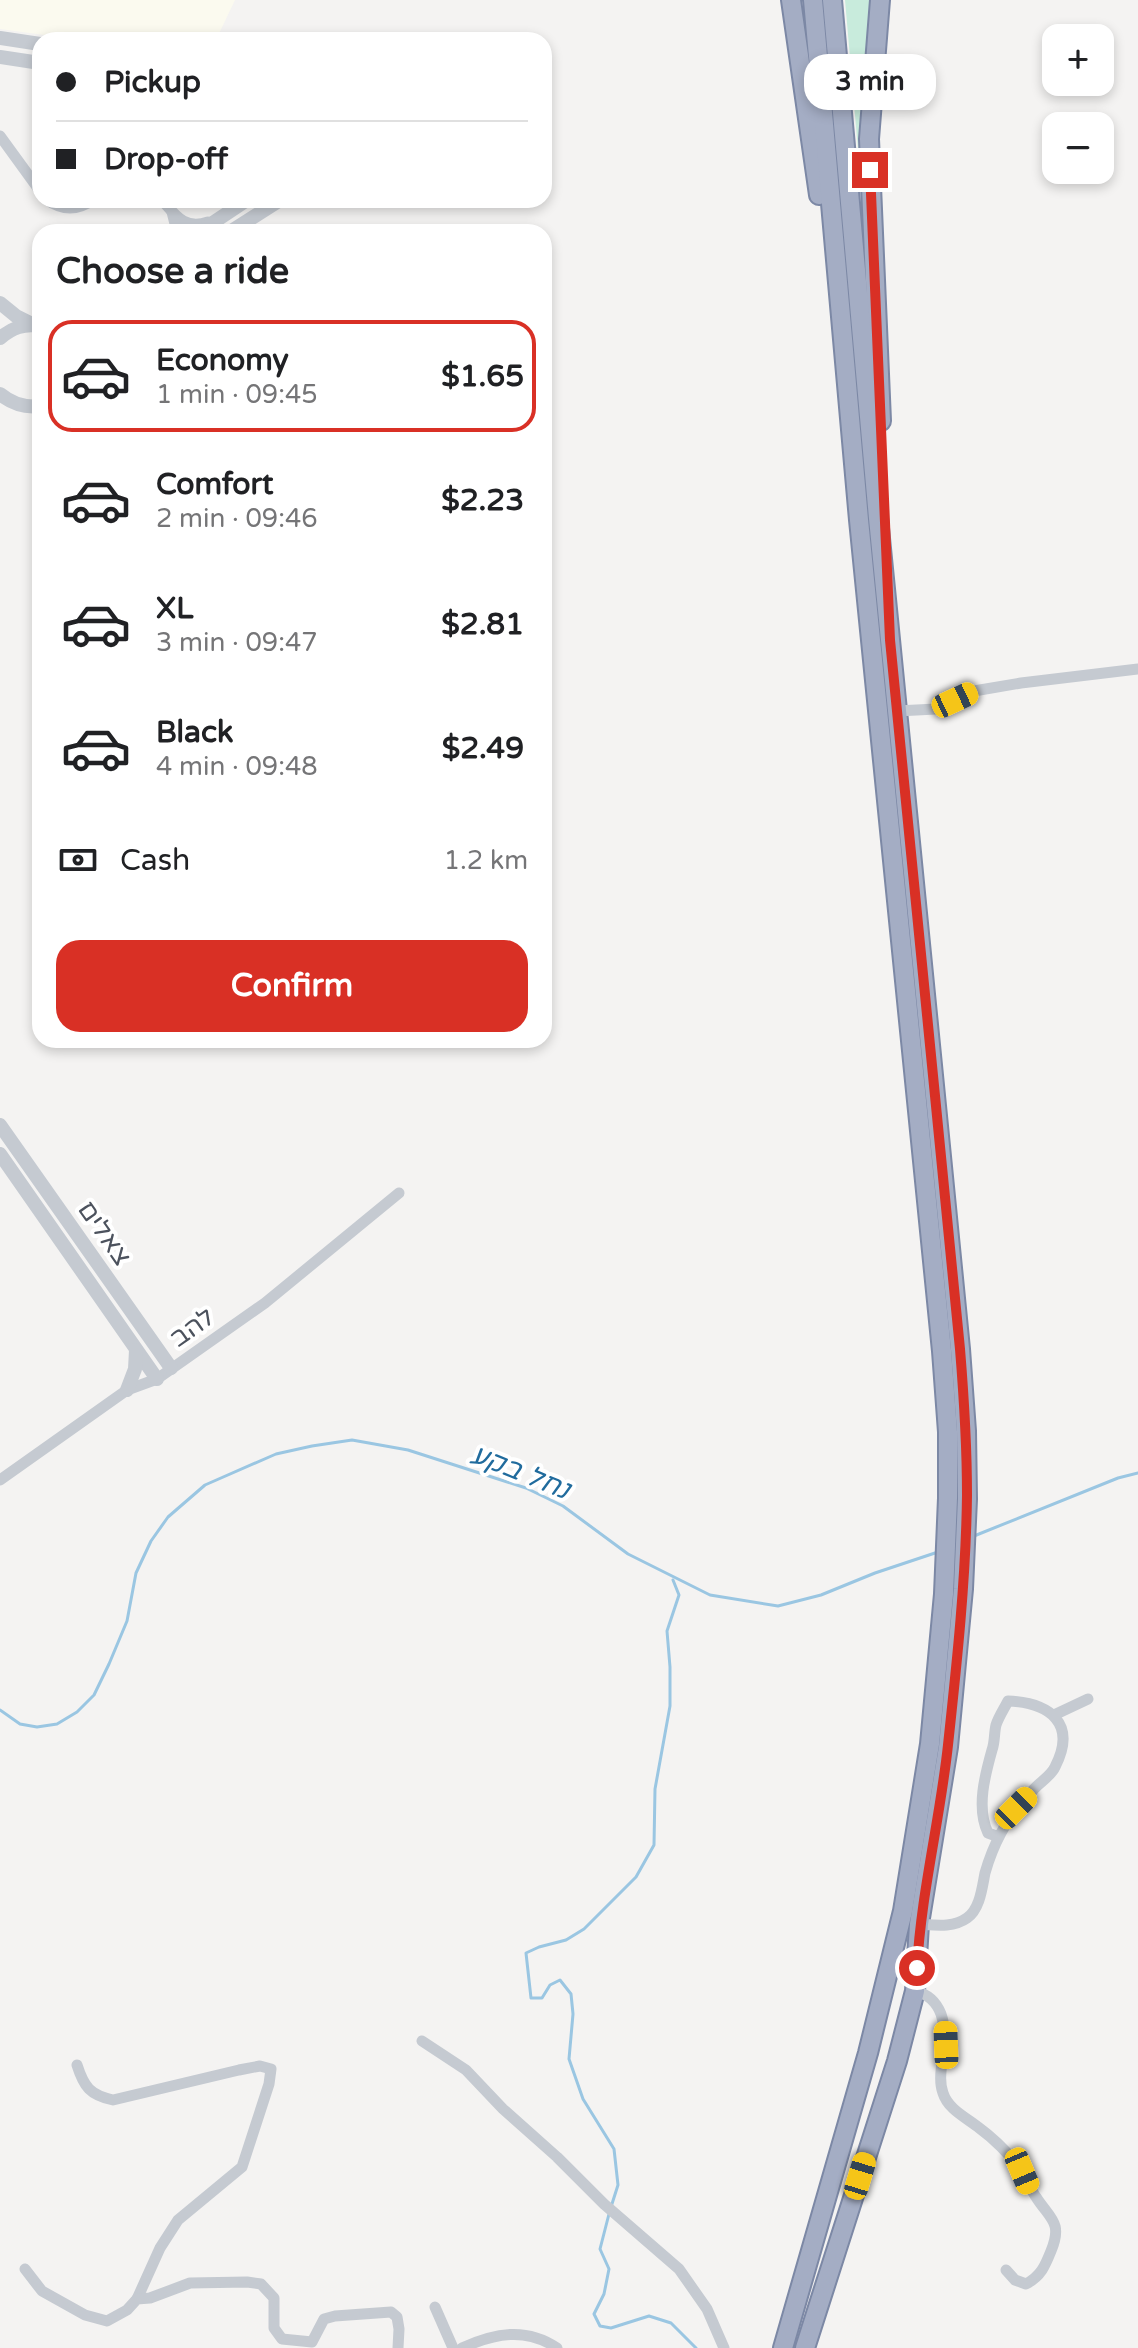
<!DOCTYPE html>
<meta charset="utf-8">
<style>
:root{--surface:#fff;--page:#f6f6f6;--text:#202124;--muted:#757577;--line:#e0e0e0;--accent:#d93025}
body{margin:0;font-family:"Varela Round",Heebo,sans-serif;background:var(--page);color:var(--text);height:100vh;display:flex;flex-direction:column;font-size:30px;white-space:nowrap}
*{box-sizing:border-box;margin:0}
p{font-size:26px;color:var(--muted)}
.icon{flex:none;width:44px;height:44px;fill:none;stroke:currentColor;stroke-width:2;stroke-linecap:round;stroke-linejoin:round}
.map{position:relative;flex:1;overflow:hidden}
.sheet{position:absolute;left:32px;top:224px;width:520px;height:824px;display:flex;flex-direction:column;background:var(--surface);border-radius:24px;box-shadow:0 4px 12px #0003}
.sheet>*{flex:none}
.banner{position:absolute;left:32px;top:32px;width:520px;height:176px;border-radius:24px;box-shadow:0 4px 12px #0003;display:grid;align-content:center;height:176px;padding:0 24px;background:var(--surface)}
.buttons{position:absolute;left:1042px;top:24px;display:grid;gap:16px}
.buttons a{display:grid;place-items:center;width:72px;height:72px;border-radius:16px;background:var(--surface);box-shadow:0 4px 12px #0003;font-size:40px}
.end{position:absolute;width:36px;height:36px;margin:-18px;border:10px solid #d93025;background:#fff;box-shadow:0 0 0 4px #fff}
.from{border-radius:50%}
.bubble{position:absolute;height:56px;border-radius:24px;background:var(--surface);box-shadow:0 4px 12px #0003;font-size:26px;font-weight:800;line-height:56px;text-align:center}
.car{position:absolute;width:24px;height:48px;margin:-24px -12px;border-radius:10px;box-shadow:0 0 6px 2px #0007;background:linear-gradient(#f5c518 24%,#345 0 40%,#f5c518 0 76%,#345 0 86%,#f5c518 0)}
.banner b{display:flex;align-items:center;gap:28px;height:76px;font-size:30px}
.banner b+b{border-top:2px solid var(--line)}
.banner i{width:20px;height:20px;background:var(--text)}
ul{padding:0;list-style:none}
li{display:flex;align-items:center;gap:24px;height:112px;margin:0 16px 12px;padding:0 8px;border:4px solid transparent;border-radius:24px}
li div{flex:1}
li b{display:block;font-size:30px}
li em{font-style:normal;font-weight:800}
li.selected{border-color:var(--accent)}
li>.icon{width:72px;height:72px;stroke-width:1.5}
h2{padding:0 24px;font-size:36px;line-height:96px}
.pay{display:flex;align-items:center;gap:20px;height:88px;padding:0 24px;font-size:30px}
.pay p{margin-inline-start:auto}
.button{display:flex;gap:16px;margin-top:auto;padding:16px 24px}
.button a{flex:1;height:92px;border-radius:24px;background:var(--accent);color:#fff;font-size:32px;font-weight:800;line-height:92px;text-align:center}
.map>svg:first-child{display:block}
</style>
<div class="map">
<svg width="1138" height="2348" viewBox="0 0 1138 2348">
<rect width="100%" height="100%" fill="#f4f3f2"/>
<polygon fill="#fbfaef" points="0,0 235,0 216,40 70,40 52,36 0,29"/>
<polygon fill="#c8ebdc" points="845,0 873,0 867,253"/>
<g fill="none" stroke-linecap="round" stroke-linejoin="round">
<g stroke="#9ac6e2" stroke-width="3">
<polyline points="974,1536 1118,1478 1138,1473"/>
<polyline points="0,1710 20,1724 37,1727 57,1724 77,1712 94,1695 109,1664 127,1621 136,1573 151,1541 168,1517 205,1485 276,1454 312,1446 352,1440 408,1450 526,1488 563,1506 628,1554 710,1595 778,1606 821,1595 875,1573 938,1552"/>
<polyline points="611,2207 618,2185 614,2149 583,2099 569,2059 573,2014 571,1994 560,1980 550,1985 542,1998 531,1998 526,1953 539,1947 566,1940 584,1929 636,1877 654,1845 655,1789 670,1706 670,1667 667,1631 679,1595 673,1580"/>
<polyline points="609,2214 600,2249 609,2269 604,2294 594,2314 600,2326 611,2328 649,2316 671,2323 696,2348"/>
</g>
<g stroke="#7c88a5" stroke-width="22">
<g id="trunk">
<polyline points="791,0 819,195"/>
<polyline points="880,0 869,139 881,421"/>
<polyline points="783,2348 868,2053 903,1911 930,1744 944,1594 948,1498 948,1432 942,1351 859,520 813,0"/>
<polyline points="805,2348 897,2061 915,1991 919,1924 948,1747 963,1589 967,1499 966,1431 960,1349 878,518 832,0"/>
</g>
</g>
<g stroke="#c5cad1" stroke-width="11">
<polyline points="0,136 40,191"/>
<path d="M47,200C63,211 77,211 93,200"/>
<path d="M162,200C176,216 185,230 208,222"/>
<polyline points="172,212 177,232"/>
<polyline points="897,711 936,709 974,691 1021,683 1138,669"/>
<polyline points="0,1480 127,1390 157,1379 265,1303 399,1193"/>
<polyline points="1054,1715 1088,1699"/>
<path d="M919,1924C935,1925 953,1928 967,1918C980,1909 982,1888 985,1873C989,1859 994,1846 1001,1833C1010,1816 1020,1803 1034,1789C1040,1782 1051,1776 1055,1767C1077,1724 1051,1703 1008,1701C1004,1709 999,1716 996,1725C994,1733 995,1742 992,1750C985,1775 976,1808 988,1833L999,1837"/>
<path d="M915,1991C928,1994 936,2001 941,2014C951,2042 935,2072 943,2093C948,2109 965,2117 978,2127C993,2138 1010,2155 1021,2170C1027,2178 1030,2189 1036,2197C1050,2219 1063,2222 1051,2251C1045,2266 1041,2276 1026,2284L1015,2280L1006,2270"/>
<polyline points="422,2041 466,2070 503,2109 557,2157 604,2204 679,2269 707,2309 724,2348"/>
<path d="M77,2065C84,2087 90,2095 113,2100L239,2070L260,2066L271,2069L269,2084L242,2167L178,2220L160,2248L137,2299"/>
<polyline points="25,2269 42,2291 85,2315 107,2321 127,2310 137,2299 150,2298 190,2283 247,2282 261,2284 274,2298 274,2328 282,2339 312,2342 324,2319 335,2316 391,2312 397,2317 399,2329 398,2348"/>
<polyline points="435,2307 453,2348"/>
<path d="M462,2348C495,2333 526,2327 557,2348"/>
</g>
<g stroke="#c5cad1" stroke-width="14">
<polyline points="0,38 40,44"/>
<polyline points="0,57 40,63"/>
<polyline points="199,232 247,200"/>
<polyline points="230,232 280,200"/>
<polyline points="0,303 16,316 34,325"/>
<path d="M0,338C12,328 24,323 40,326"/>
<path d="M0,394C12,404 24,408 40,406"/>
<polyline points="0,1125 171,1368"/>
<polyline points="0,1154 157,1379"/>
<polyline points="127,1390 135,1369 136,1350"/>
</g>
<use href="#trunk" stroke="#a4adc4" stroke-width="18"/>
</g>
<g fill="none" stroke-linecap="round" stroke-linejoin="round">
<path stroke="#d93025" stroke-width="10" d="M870,170L890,640L960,1349C964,1398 967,1446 967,1495C966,1578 957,1662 948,1745C940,1820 921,1893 917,1968"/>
</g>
<g text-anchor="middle" stroke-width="8" stroke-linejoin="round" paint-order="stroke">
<g font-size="26" fill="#4c525d" stroke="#fff">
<text transform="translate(105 1233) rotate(55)" y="9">צאלים</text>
<text transform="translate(192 1327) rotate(-35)" y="9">להב</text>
</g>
<g font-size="28" font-style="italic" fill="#206b9d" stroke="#fff">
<text transform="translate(521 1471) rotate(22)" y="10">נחל בקע</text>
</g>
</g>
</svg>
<div class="buttons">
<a>+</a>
<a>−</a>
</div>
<i class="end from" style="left:917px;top:1968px"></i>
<i class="end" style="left:870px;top:170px"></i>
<div class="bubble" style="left:804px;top:54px;width:132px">3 min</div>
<i class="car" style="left:955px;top:700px;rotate:65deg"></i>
<i class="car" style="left:1016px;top:1808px;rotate:45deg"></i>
<i class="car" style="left:946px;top:2045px;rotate:358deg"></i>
<i class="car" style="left:1022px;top:2171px;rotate:157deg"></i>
<i class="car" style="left:860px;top:2176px;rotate:17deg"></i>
<div class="banner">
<b><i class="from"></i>Pickup</b>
<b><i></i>Drop-off</b>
</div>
<section class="sheet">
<h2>Choose a ride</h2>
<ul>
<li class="selected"><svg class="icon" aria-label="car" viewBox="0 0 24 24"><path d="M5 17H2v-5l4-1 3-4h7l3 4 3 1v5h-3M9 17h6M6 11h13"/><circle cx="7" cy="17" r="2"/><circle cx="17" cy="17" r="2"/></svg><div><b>Economy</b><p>1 min · 09:45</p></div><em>$1.65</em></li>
<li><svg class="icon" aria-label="car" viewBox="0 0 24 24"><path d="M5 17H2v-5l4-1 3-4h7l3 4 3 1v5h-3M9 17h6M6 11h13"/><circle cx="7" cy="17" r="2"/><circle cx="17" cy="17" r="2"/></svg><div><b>Comfort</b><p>2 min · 09:46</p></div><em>$2.23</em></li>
<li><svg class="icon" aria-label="car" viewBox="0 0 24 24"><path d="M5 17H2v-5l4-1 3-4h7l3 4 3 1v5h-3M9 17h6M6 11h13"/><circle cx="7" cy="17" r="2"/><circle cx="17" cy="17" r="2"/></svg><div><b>XL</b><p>3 min · 09:47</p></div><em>$2.81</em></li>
<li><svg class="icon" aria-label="car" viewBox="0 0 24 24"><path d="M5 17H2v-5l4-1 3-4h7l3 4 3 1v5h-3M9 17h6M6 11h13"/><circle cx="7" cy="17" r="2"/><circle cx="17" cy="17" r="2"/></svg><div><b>Black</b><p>4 min · 09:48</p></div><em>$2.49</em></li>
</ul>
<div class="pay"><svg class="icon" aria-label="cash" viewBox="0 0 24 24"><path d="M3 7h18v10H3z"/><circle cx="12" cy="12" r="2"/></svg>Cash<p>1.2 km</p></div>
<div class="button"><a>Confirm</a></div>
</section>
</div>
